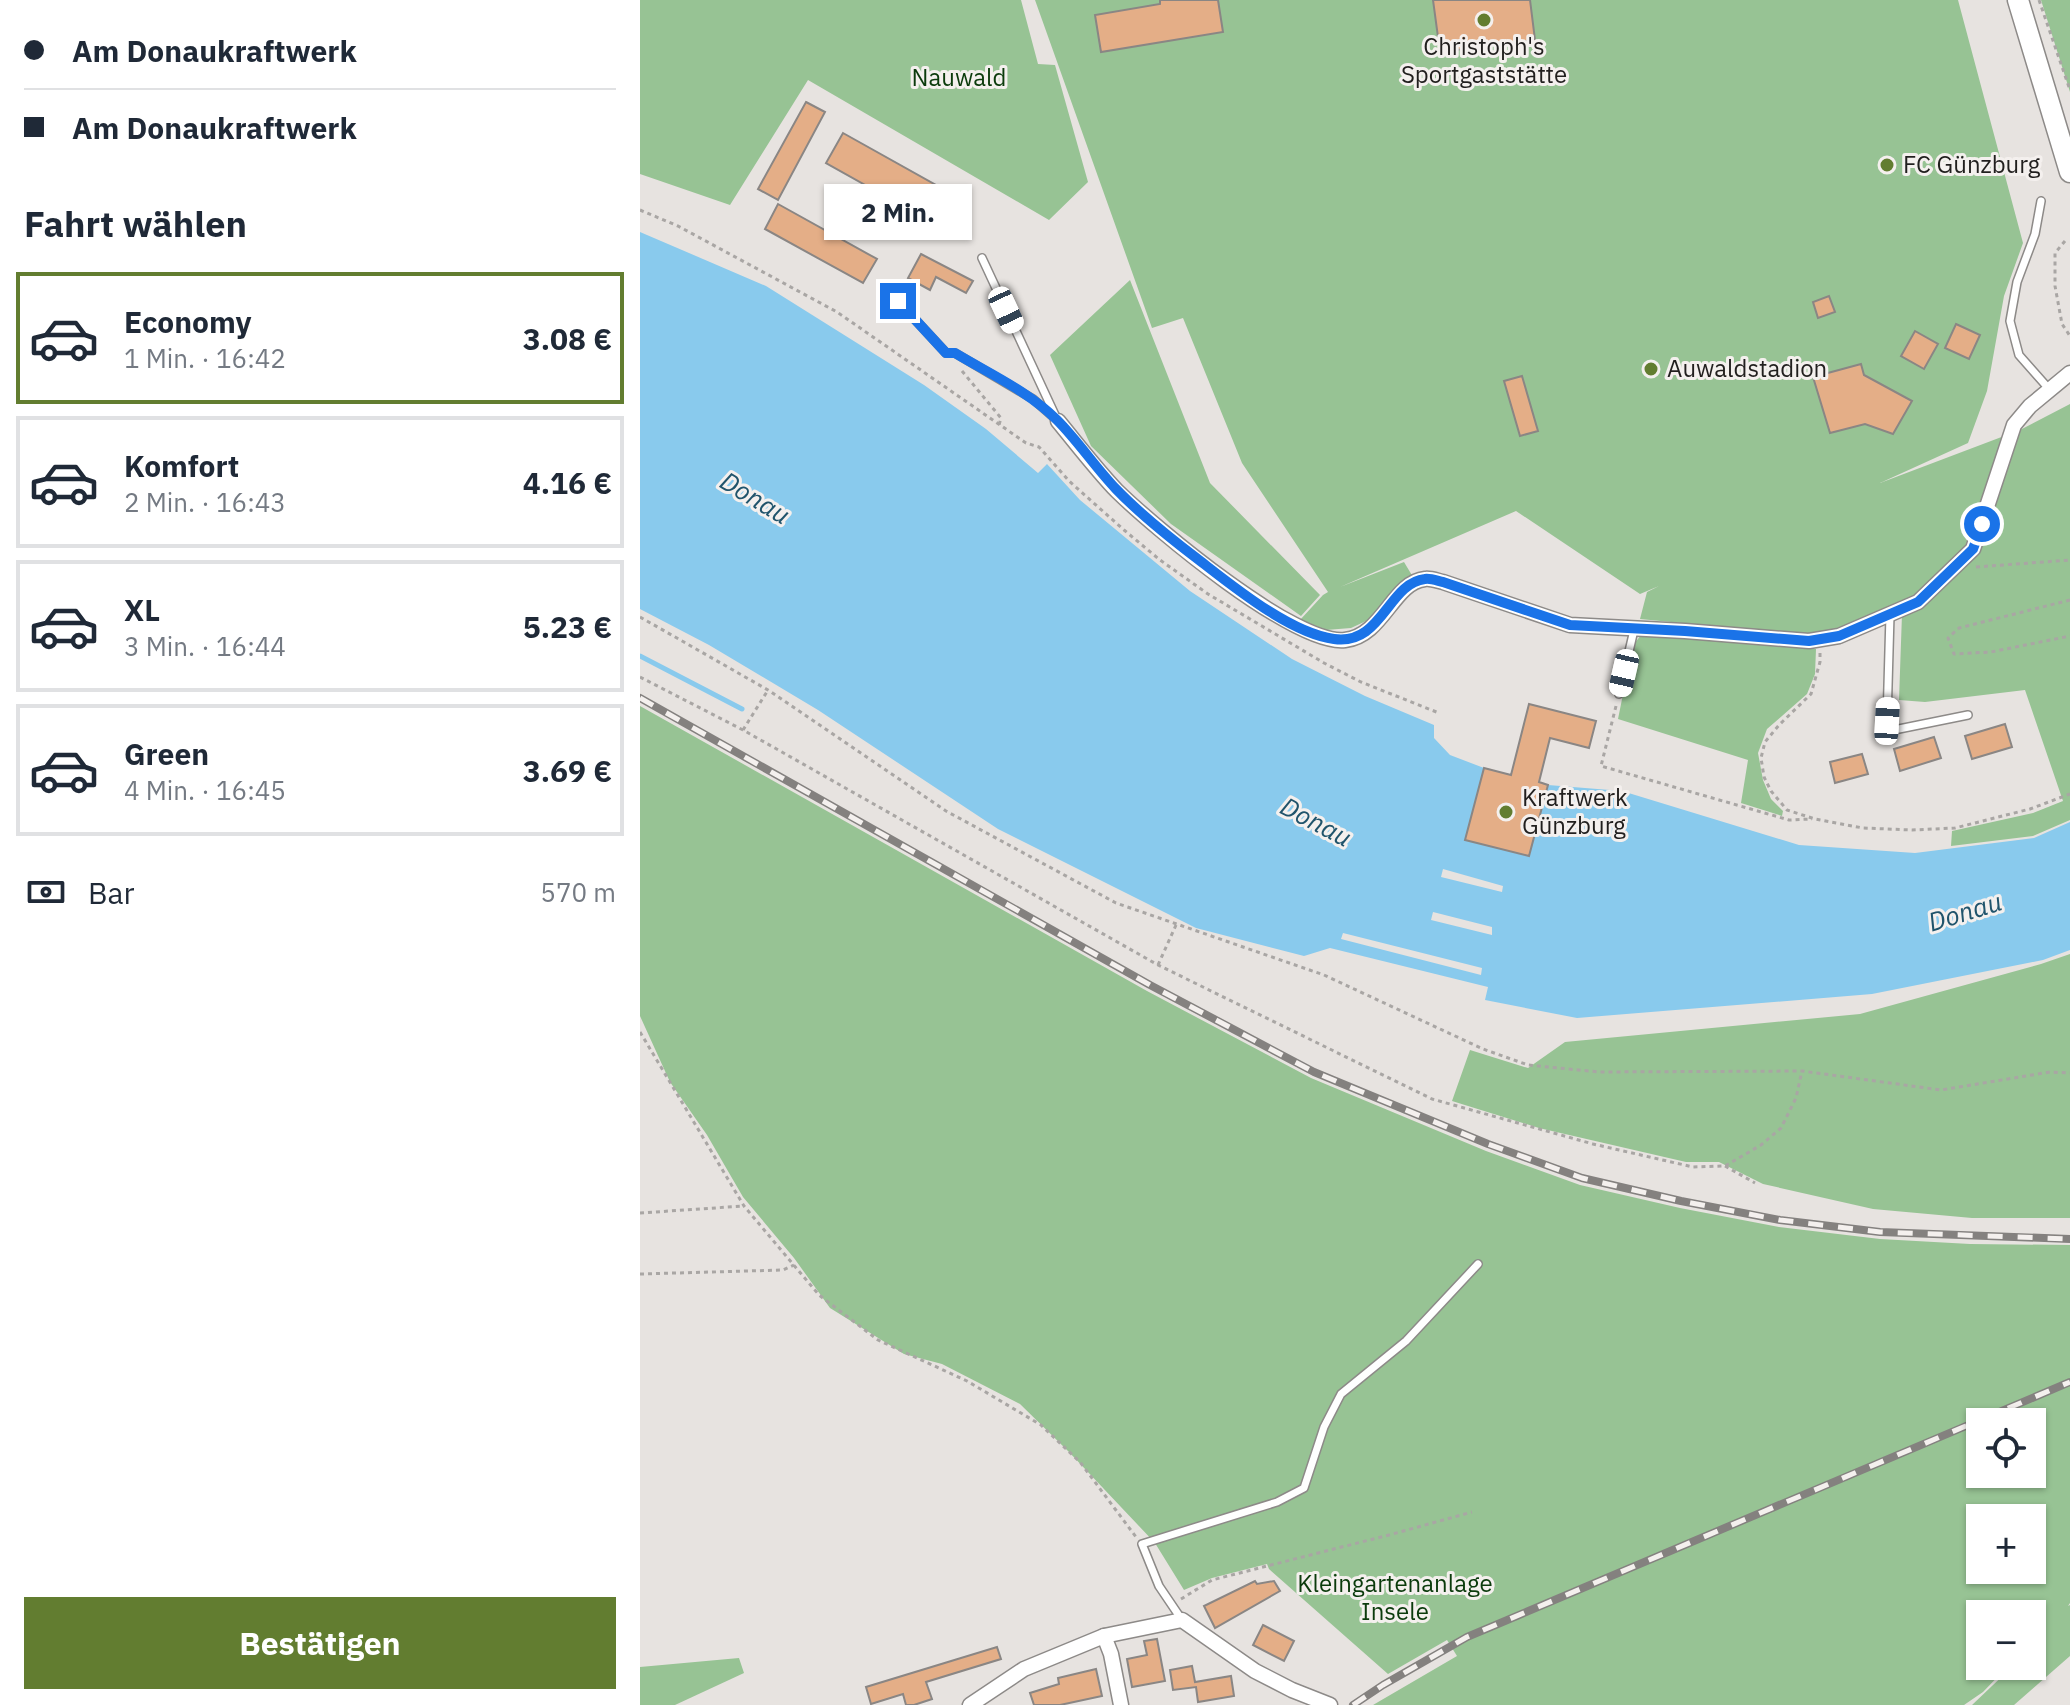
<!DOCTYPE html>
<html lang="de">
<meta charset="utf-8">
<style>
:root{--surface:#fff;--page:#f2f2f3;--text:#1f2937;--muted:#747a83;--line:#e0e1e3;--accent:#627d30}
body{margin:0;font-family:"IBM Plex Sans",sans-serif;background:var(--page);color:var(--text);height:100vh;display:flex;flex-direction:column;font-size:30px;white-space:nowrap}
*{box-sizing:border-box;margin:0}
p{font-size:26px;color:var(--muted)}
.icon{flex:none;width:44px;height:44px;fill:none;stroke:currentColor;stroke-width:2;stroke-linecap:round;stroke-linejoin:round}
.map{position:relative;flex:1;overflow:hidden}
.side{display:flex;flex-direction:column;background:var(--surface);width:640px}
.side>*{flex:none}
.banner{display:grid;align-content:center;height:176px;padding:0 24px;background:var(--surface)}
.tools{position:absolute;left:1326px;top:1408px;display:grid;gap:16px}
.tools a{display:grid;place-items:center;width:80px;height:80px;border-radius:0px;background:var(--surface);box-shadow:0 2px 6px #0004;font-size:40px}
.end{position:absolute;width:36px;height:36px;margin:-18px;border:10px solid #1a73e8;background:#fff;box-shadow:0 0 0 4px #fff}
.from{border-radius:50%}
.bubble{position:absolute;height:56px;border-radius:0px;background:var(--surface);box-shadow:0 2px 6px #0004;font-size:26px;font-weight:700;line-height:56px;text-align:center}
.car{position:absolute;width:24px;height:48px;margin:-24px -12px;border-radius:10px;box-shadow:0 0 6px 2px #0007;background:linear-gradient(#fff 24%,#345 0 40%,#fff 0 76%,#345 0 86%,#fff 0)}
.banner b{display:flex;align-items:center;gap:28px;height:76px;font-size:30px}
.banner b+b{border-top:2px solid var(--line)}
.banner i{width:20px;height:20px;background:var(--text)}
ul{padding:0;list-style:none}
li{display:flex;align-items:center;gap:24px;height:132px;margin:0 16px 12px;padding:0 8px;border:4px solid var(--line);border-radius:0px}
li div{flex:1}
li b{display:block;font-size:30px}
li em{font-style:normal;font-weight:700}
li.active{border-color:var(--accent)}
li>.icon{width:72px;height:72px;stroke-width:1.5}
h2{padding:0 24px;font-size:36px;line-height:96px}
.pay{display:flex;align-items:center;gap:20px;height:88px;padding:0 24px;font-size:30px}
.pay p{margin-inline-start:auto}
.button{display:flex;gap:16px;margin-top:auto;padding:16px 24px}
.button a{flex:1;height:92px;border-radius:0px;background:var(--accent);color:#fff;font-size:32px;font-weight:700;line-height:92px;text-align:center}
main{display:flex;flex:1;min-height:0}
.map>svg:first-child{display:block}
</style>
<main>
<section class="side">
<div class="banner">
<b><i class="from"></i>Am Donaukraftwerk</b>
<b><i></i>Am Donaukraftwerk</b>
</div>
<h2>Fahrt wählen</h2>
<ul>
<li class="active"><svg class="icon" aria-label="car" viewBox="0 0 24 24"><path d="M5 17H2v-5l4-1 3-4h7l3 4 3 1v5h-3M9 17h6M6 11h13"/><circle cx="7" cy="17" r="2"/><circle cx="17" cy="17" r="2"/></svg><div><b>Economy</b><p>1 Min. · 16:42</p></div><em>3.08 €</em></li>
<li><svg class="icon" aria-label="car" viewBox="0 0 24 24"><path d="M5 17H2v-5l4-1 3-4h7l3 4 3 1v5h-3M9 17h6M6 11h13"/><circle cx="7" cy="17" r="2"/><circle cx="17" cy="17" r="2"/></svg><div><b>Komfort</b><p>2 Min. · 16:43</p></div><em>4.16 €</em></li>
<li><svg class="icon" aria-label="car" viewBox="0 0 24 24"><path d="M5 17H2v-5l4-1 3-4h7l3 4 3 1v5h-3M9 17h6M6 11h13"/><circle cx="7" cy="17" r="2"/><circle cx="17" cy="17" r="2"/></svg><div><b>XL</b><p>3 Min. · 16:44</p></div><em>5.23 €</em></li>
<li><svg class="icon" aria-label="car" viewBox="0 0 24 24"><path d="M5 17H2v-5l4-1 3-4h7l3 4 3 1v5h-3M9 17h6M6 11h13"/><circle cx="7" cy="17" r="2"/><circle cx="17" cy="17" r="2"/></svg><div><b>Green</b><p>4 Min. · 16:45</p></div><em>3.69 €</em></li>
</ul>
<div class="pay"><svg class="icon" aria-label="cash" viewBox="0 0 24 24"><path d="M3 7h18v10H3z"/><circle cx="12" cy="12" r="2"/></svg>Bar<p>570 m</p></div>
<div class="button"><a>Bestätigen</a></div>
</section>
<div class="map">
<svg width="1430" height="1705" viewBox="0 0 1430 1705">
<rect width="100%" height="100%" fill="#e7e3e0"/>
<g fill="#97c394" fill-rule="evenodd">
<polygon points="0,0 381,0 398,64 415,65 448,182 409,220 168,80 90,205 0,174"/>
<polygon points="395,0 1318,0 1383,243 1364,296 1347,391 1328,443 1240,483 1380,430 1430,404 1430,820 1393,836 1311,846 1312,831 1393,813 1423,801 1385,690 1285,702 1259,700 1262,614 1175,636 1000,619 1007,592 1019,586 1000,594 876,511 700,587 764,562 773,577 737,616 711,628 686,630 660,620 683,595 688,592 602,463 543,318 512,328"/>
<polygon points="1401,0 1430,0 1430,92"/>
<polygon points="490,280 570,483 680,595 661,616 531,524 451,446 410,355"/>
<polygon points="1002,634 1176,649 1175,674 1167,694 1127,729 1118,753 1123,780 1131,799 1143,811 1142,816 1101,803 1108,760 978,719 993,645"/>
<path d="M0,706L507,991L671,1078L846,1151L940,1185L1040,1208L1139,1227L1240,1239L1330,1244L1430,1245V1603L1428,1606L1430,1605V1656L1374,1705H1332L1373,1666H1392V1614H1340V1666H1368L1343,1692L1324,1705H733L817,1656L807,1640L748,1674L629,1569L627,1564L572,1578L544,1590L515,1543L429,1452L380,1404L302,1364L264,1354L190,1308L154,1258L103,1197L67,1135L30,1082L0,1016ZM1340,1422H1392V1474H1340ZM1340,1518H1392V1570H1340Z"/>
<polygon points="1430,954 1430,1218 1332,1218 1233,1209 1123,1184 1079,1162 1046,1162 899,1128 812,1101 830,1050 888,1068 925,1042 1220,1014 1401,964"/>
<polygon points="99,1658 104,1673 35,1705 0,1705 0,1667"/>
</g>
<path fill="#89caed" fill-rule="evenodd" d="M0,232L126,286L284,385L346,429L398,473L407,464L440,500L550,591L652,659L725,696L794,725V738L810,755L844,768L825,840L889,856L908,785L982,791L1159,845L1275,853L1394,838L1430,822V950L1403,960L1232,994L937,1018L845,1000L848,987L690,948L664,956L556,928L358,829L178,710L69,645L0,609ZM803,869L863,886L862,892L801,877ZM793,912L852,927V935L791,920ZM703,933L842,968L841,975L701,939Z"/>
<g fill="none" stroke-linecap="round" stroke-linejoin="round">
<polyline stroke="#89caed" stroke-width="5" points="0,656 102,709"/>
</g>
<g fill="#e4ae87" stroke="#8a8684" stroke-width="2">
<polygon points="520,0 578,0 583,32 461,52 455,15 520,4"/>
<polygon points="793,0 890,0 895,40 800,52"/>
<polygon points="166,102 185,112 138,200 118,189"/>
<polygon points="203,133 328,203 311,233 186,163"/>
<polygon points="138,204 237,259 223,283 125,229"/>
<polygon points="281,254 333,281 326,293 296,277 290,290 268,278"/>
<polygon points="1189,296 1195,312 1178,318 1173,302"/>
<polygon points="1316,324 1340,335 1329,359 1305,348"/>
<polygon points="1275,331 1298,344 1284,369 1261,356"/>
<polygon points="1221,364 1224,375 1272,401 1253,434 1225,424 1190,433 1173,377"/>
<polygon points="882,376 898,431 880,436 864,381"/>
<polygon points="889,704 956,721 949,748 910,738 899,782 908,785 889,856 825,840 844,768 871,775"/>
<polygon points="1365,724 1372,747 1332,759 1325,736"/>
<polygon points="1294,737 1301,758 1260,771 1254,749"/>
<polygon points="1222,754 1228,774 1195,783 1190,762"/>
<polygon points="615,1581 617,1584 634,1581 640,1591 575,1628 564,1606"/>
<polygon points="623,1625 654,1641 644,1661 613,1645"/>
<polygon points="517,1639 525,1681 492,1687 487,1659 507,1655 504,1641"/>
<polygon points="357,1647 361,1659 286,1682 292,1699 274,1705 266,1705 263,1694 231,1704 226,1687"/>
<polygon points="552,1666 555,1682 591,1676 594,1696 558,1702 556,1687 533,1690 530,1670"/>
<polygon points="456,1669 462,1696 420,1705 394,1705 390,1693 419,1684 418,1678"/>
</g>
<g fill="none" stroke-linecap="round" stroke-linejoin="round">
<g stroke="#8d8a88" stroke-width="10">
<g id="service">
<polyline points="1401,201 1395,234 1377,282 1370,321 1379,355 1410,390"/>
<polyline points="342,258 415,415"/>
<polyline points="258,301 306,353 315,353 393,399 418,421"/>
<polyline points="1250,615 1247,721 1249,731 1328,715"/>
<polyline points="979,694 994,630"/>
<polyline points="542,1620 519,1586 502,1544 637,1502 664,1488 684,1427 701,1394 766,1341 838,1264"/>
</g>
</g>
<g stroke="#8d8a88" stroke-width="17">
<g id="minor">
<path d="M418,421C437,444 456,469 477,491C514,527 655,646 705,640C743,636 753,582 785,579C790,578 798,581 803,582L930,625L1045,631L1169,641L1199,636L1278,602L1333,549L1374,425L1390,406L1430,373"/>
<polyline points="464,1636 471,1654 481,1705"/>
<polyline points="330,1705 384,1669 464,1636 542,1620 615,1671 652,1690 690,1705"/>
</g>
</g>
<g stroke="#8d8a88" stroke-width="23">
<polyline id="secondary" points="1378,0 1430,172"/>
</g>
<g stroke="#a9a6a4" stroke-width="3" stroke-dasharray="4 4" stroke-linecap="butt">
<polyline points="1399,0 1430,90"/>
<polyline points="0,210 38,226 197,312 386,443 399,447 429,481 484,530 520,560 568,594 684,663 721,682 799,713"/>
<polyline points="1425,241 1415,253 1415,286 1422,324 1430,336"/>
<polyline points="322,371 361,418 359,425"/>
<polyline points="1336,567 1430,560"/>
<polyline points="1430,600 1319,628 1308,638 1314,654 1351,652 1430,636"/>
<polyline points="0,617 128,690 306,811 476,903 684,975 843,1049 888,1065 959,1072 1162,1071 1301,1090 1410,1072 1430,1073"/>
<polyline points="1180,653 1180,662 1171,694 1139,725 1125,742 1121,758 1124,777 1131,791 1147,810 1175,819 1223,828 1272,830 1315,828 1390,809 1430,794"/>
<polyline points="0,677 103,730 518,965 792,1099 953,1144 1053,1167 1085,1166 1121,1145 1141,1128 1156,1098 1162,1071"/>
<polyline points="976,706 961,766 1149,820 1172,819"/>
<polyline points="103,730 128,690"/>
<polyline points="518,965 536,925"/>
<polyline points="0,1032 104,1206 179,1295 238,1340 327,1381 401,1425 440,1462 496,1537"/>
<polyline points="1085,1166 1115,1183"/>
<polyline points="0,1213 104,1206"/>
<polyline points="0,1274 143,1270 154,1265"/>
<polyline points="541,1599 572,1580 749,1535 832,1512"/>
</g>
<use href="#service" stroke="#fff" stroke-width="7"/>
<use href="#minor" stroke="#fff" stroke-width="14"/>
<use href="#secondary" stroke="#fff" stroke-width="20"/>
<g stroke="#84817f" stroke-width="8">
<g id="rail">
<polyline points="0,698 510,985 674,1072 848,1144 942,1178 1041,1201 1140,1220 1240,1232 1430,1239"/>
<polyline points="713,1705 743,1685 827,1637 1430,1382"/>
</g>
</g>
<use href="#rail" stroke="#f4f0ee" stroke-width="5" stroke-dasharray="15" stroke-linecap="butt"/>
</g>
<g fill="none" stroke-linecap="round" stroke-linejoin="round">
<path stroke="#1a73e8" stroke-width="10" d="M258,301L306,353H315C350,374 388,391 417,420C438,441 455,467 476,489C501,515 530,538 559,560C594,587 650,633 694,639C742,646 748,583 785,579C790,578 798,581 803,582L930,625L1045,631L1169,641L1199,636L1278,602L1333,549L1342,524"/>
</g>
<g fill="#627d30" stroke="#f4f0ee" stroke-width="3">
<circle cx="844" cy="20" r="8"/>
<circle cx="1247" cy="165" r="8"/>
<circle cx="1011" cy="369" r="8"/>
<circle cx="866" cy="812" r="8"/>
</g>
<g text-anchor="middle" stroke-width="6" stroke-linejoin="round" paint-order="stroke">
<g font-size="24" fill="#211f1e" stroke="#f4f0ee" text-anchor="start">
<text x="844" y="55" text-anchor="middle">Christoph's<tspan x="844" dy="28">Sportgaststätte</tspan></text>
<text x="1263" y="173">FC Günzburg</text>
<text x="1027" y="377">Auwaldstadion</text>
<text x="882" y="806">Kraftwerk<tspan x="882" dy="28">Günzburg</tspan></text>
</g>
<g font-size="24" fill="#0b3b0c" stroke="#f4f0ee">
<text x="319" y="86">Nauwald</text>
<text x="755" y="1592">Kleingartenanlage<tspan x="755" dy="28">Insele</tspan></text>
</g>
<g font-size="26" font-style="italic" fill="#20546c" stroke="#f4f0ee">
<text transform="translate(115 498) rotate(31)" y="9">Donau</text>
<text transform="translate(676 822) rotate(28)" y="9">Donau</text>
<text transform="translate(1325 912) rotate(-17)" y="9">Donau</text>
</g>
</g>
</svg>
<div class="tools">
<a><svg class="icon" aria-label="locate" viewBox="0 0 24 24"><circle cx="12" cy="12" r="6"/><path d="M12 2v4M12 18v4M2 12h4M18 12h4"/></svg></a>
<a>+</a>
<a>−</a>
</div>
<i class="end from" style="left:1342px;top:524px"></i>
<i class="end" style="left:258px;top:301px"></i>
<div class="bubble" style="left:184px;top:184px;width:148px">2 Min.</div>
<i class="car" style="left:366px;top:310px;rotate:155deg"></i>
<i class="car" style="left:984px;top:673px;rotate:193deg"></i>
<i class="car" style="left:1247px;top:721px;rotate:3deg"></i>
</div>
</main>
